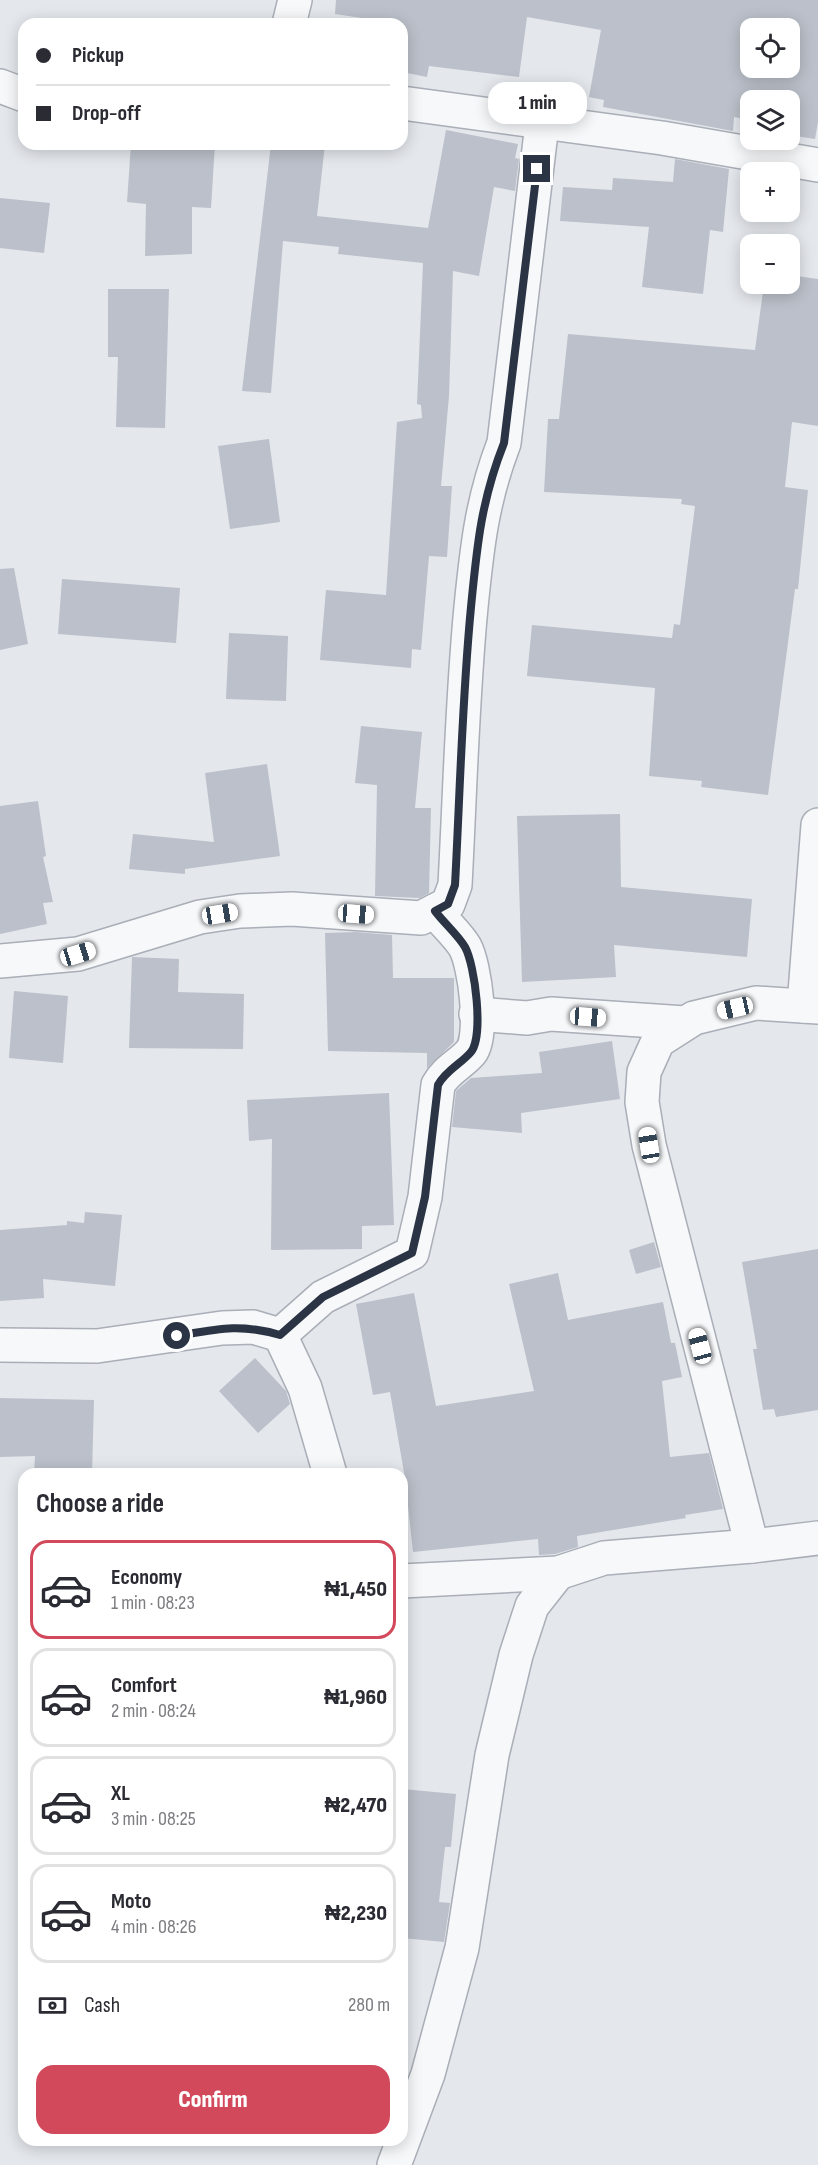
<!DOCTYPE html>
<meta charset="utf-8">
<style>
:root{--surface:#fff;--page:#f7f7f7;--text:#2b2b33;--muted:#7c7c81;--line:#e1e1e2;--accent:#d1495b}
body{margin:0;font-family:"Sofia Sans Condensed",sans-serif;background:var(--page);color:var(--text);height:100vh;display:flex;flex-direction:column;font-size:22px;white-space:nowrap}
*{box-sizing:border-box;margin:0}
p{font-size:20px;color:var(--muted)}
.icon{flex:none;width:33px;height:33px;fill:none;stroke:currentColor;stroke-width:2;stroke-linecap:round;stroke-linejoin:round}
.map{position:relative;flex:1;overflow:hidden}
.side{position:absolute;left:18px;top:1468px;width:390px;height:678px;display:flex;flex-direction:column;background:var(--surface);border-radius:18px;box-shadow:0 3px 15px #0003}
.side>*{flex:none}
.top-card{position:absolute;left:18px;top:18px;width:390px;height:132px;border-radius:18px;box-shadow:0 3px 15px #0003;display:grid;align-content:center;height:132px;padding:0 18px;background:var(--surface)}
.buttons{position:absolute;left:740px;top:18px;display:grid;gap:12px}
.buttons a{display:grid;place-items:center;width:60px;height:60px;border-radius:12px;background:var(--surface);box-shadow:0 3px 15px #0003;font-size:30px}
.end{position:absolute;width:27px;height:27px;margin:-14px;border:8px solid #2b3445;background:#fff;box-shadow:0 0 0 3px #fff}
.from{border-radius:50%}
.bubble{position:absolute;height:42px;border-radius:18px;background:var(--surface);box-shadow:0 3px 15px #0003;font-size:20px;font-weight:800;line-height:42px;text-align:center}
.car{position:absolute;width:18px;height:36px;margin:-18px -9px;border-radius:8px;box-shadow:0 0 4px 2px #0007;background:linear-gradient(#fff 24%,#345 0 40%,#fff 0 76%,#345 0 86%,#fff 0)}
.top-card b{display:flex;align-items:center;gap:21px;height:57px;font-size:22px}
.top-card b+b{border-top:2px solid var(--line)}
.top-card i{width:15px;height:15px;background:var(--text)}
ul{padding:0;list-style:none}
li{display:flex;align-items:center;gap:18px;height:99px;margin:0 12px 9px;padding:0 6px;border:3px solid var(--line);border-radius:18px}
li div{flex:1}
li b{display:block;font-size:22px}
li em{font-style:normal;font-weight:800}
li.active{border-color:var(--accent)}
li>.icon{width:54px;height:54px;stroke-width:1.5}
h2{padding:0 18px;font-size:27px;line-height:72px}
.pay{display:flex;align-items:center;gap:15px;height:66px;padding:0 18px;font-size:22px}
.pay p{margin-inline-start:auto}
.cta{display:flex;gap:12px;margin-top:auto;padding:12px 18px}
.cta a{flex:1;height:69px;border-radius:18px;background:var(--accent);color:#fff;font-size:24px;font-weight:800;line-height:69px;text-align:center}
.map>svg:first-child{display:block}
</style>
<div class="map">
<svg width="818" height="2165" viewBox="0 0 818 2165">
<rect width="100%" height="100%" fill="#e4e7ec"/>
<g fill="#bbc0ca" fill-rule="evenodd">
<path d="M336,0H818V122L815,139L789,135V100H750V120L734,117L733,131L603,107L604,100L589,97L601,30L527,17L519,77L429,66L427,77L402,72V24L335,14ZM750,28H789V68H750Z"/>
<polygon points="446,130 518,144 515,158 519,159 515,191 494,187 479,276 453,271 449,396 441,486 452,486 447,557 429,556 421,650 412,649 411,668 320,660 326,590 386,595 397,422 422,418 421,405 417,404 423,263 338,254 339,247 283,241 271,393 242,391 271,144 325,144 317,216 428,228"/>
<polygon points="131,144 215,144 211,208 192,207 192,254 145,256 146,204 127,202"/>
<polygon points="675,159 729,169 723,232 710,230 703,294 642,287 649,227 560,221 563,187 612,190 613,178 673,182"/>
<polygon points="0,198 50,203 44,253 0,248"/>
<polygon points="789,275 818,279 818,426 792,422 785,487 808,490 798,589 795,589 768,795 701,787 702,781 649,776 655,688 527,676 532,625 672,638 674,624 680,625 695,506 681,504 682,499 544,492 548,419 559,419 568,334 755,350 764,284 789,284"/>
<polygon points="108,289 169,289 165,428 116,427 118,357 108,357"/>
<polygon points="269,439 280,522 230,529 218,446"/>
<polygon points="14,568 28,644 0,650 0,569"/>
<polygon points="62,579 180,588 176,643 58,634"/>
<polygon points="229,633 288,636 286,701 226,699"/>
<polygon points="361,726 422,732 415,808 431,808 429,893 420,898 375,896 377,785 355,783"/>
<polygon points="267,764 280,856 185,869 185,874 129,869 133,834 214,842 205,773"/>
<polygon points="38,801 46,856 43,857 53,902 43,903 47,924 0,934 0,806"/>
<polygon points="620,814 621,887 752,899 747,957 614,945 616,977 522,982 517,816"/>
<polygon points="356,932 392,935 393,978 454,978 454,1042 427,1068 427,1053 328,1051 325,933"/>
<polygon points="132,957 179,959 178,992 244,994 243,1049 129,1048"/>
<polygon points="14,991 68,996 63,1063 9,1058"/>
<polygon points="612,1041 620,1099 521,1113 522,1133 452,1127 456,1091 471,1078 542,1073 539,1052"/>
<polygon points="389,1093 394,1225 362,1226 362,1249 271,1250 272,1139 249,1141 247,1100"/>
<polygon points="85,1212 122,1215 115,1286 43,1279 44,1298 0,1301 0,1230 67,1225 67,1221 84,1223"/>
<polygon points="654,1242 661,1267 636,1274 629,1250"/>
<polygon points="818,1249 818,1410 776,1417 774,1409 763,1410 753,1349 757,1349 742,1262"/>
<polygon points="558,1273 568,1320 663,1302 671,1343 675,1343 682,1377 662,1381 670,1457 709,1453 723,1509 685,1515 686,1518 577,1536 578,1547 555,1554 539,1555 538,1539 413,1552 405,1478 390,1392 373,1395 356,1304 414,1293 436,1406 534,1391 509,1284"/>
<polygon points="255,1358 286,1391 290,1404 258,1433 219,1391"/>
<polygon points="0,1398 94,1400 92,1474 34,1474 35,1456 0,1457"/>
<polygon points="402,1789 456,1794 451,1847 445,1847 439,1902 450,1903 444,1942 402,1938 402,1892 407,1843 402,1842"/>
</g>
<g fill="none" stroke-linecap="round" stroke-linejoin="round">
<g stroke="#a9aeb7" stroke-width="36">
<g id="minor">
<polyline points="289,24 295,0"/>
<polyline points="0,86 24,95"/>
<polyline points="402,103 662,138 818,165"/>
<path d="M0,961L78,954L200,917L240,911L292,909L421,918L448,904L455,885C460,793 462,700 471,607C477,547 482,500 504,443L542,124"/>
<polyline points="804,1006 818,825"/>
<polyline points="476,1014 527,1018 551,1014 685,1023"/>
<path d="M280,1335L323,1297L412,1253L425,1197L438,1085C446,1070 461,1064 471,1052C484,1036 475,965 465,947C458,935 444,923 435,911"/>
<polyline points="0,1345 97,1346 222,1328 253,1327 280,1335 305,1388 330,1474"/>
<polyline points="752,1546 649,1145 642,1102 644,1072 658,1041 694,1018 756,1003 818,1007"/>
<polyline points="402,1581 558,1573 604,1558 752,1546 818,1538"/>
<polyline points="394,2165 428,2074 462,1948 492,1755 516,1655 532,1606 558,1573"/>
</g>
</g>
<use href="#minor" stroke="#f7f8fa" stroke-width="33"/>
</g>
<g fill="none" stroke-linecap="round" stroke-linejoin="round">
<path stroke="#2b3445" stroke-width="8" d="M177,1336C217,1329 239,1323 280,1335L323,1297L412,1253L425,1197L438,1085C446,1070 461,1064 471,1052C484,1036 475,965 465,947C458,935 444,923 435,911L448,904L455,885C460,793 462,700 471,607C477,546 481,501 504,443L537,169"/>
</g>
</svg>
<div class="buttons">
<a><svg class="icon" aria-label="locate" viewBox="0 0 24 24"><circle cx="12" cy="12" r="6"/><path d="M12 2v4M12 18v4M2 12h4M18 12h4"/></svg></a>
<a><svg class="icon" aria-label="layers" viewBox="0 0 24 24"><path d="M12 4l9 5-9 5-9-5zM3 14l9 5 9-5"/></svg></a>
<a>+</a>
<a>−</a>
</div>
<i class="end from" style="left:177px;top:1336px"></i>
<i class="end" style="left:537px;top:169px"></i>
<div class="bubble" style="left:488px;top:82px;width:99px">1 min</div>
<i class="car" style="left:220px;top:914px;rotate:81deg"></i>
<i class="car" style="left:356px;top:914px;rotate:94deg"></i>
<i class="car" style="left:78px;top:954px;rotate:73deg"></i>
<i class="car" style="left:735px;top:1008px;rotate:257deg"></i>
<i class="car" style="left:588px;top:1017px;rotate:94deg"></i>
<i class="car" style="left:649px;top:1145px;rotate:351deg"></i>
<i class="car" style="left:700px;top:1346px;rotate:345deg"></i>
<div class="top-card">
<b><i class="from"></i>Pickup</b>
<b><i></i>Drop-off</b>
</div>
<section class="side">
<h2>Choose a ride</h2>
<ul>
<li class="active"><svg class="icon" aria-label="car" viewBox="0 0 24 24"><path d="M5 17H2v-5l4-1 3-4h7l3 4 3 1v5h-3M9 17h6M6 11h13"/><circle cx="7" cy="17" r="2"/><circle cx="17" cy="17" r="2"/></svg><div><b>Economy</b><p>1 min · 08:23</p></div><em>₦1,450</em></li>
<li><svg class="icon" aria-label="car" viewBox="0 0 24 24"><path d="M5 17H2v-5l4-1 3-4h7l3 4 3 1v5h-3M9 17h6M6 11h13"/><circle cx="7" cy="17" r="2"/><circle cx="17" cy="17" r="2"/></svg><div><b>Comfort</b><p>2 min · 08:24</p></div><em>₦1,960</em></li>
<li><svg class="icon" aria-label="car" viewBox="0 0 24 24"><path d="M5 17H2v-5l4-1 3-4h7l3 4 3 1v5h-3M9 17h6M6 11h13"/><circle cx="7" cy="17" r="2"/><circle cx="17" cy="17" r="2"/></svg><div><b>XL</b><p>3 min · 08:25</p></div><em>₦2,470</em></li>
<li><svg class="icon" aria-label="car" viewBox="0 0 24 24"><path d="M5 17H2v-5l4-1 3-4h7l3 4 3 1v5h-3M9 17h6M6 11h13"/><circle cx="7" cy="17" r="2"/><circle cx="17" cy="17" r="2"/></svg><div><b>Moto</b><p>4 min · 08:26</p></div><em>₦2,230</em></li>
</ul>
<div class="pay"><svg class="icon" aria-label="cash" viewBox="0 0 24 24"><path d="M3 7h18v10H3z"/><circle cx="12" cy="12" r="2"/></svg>Cash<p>280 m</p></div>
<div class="cta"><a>Confirm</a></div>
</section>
</div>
